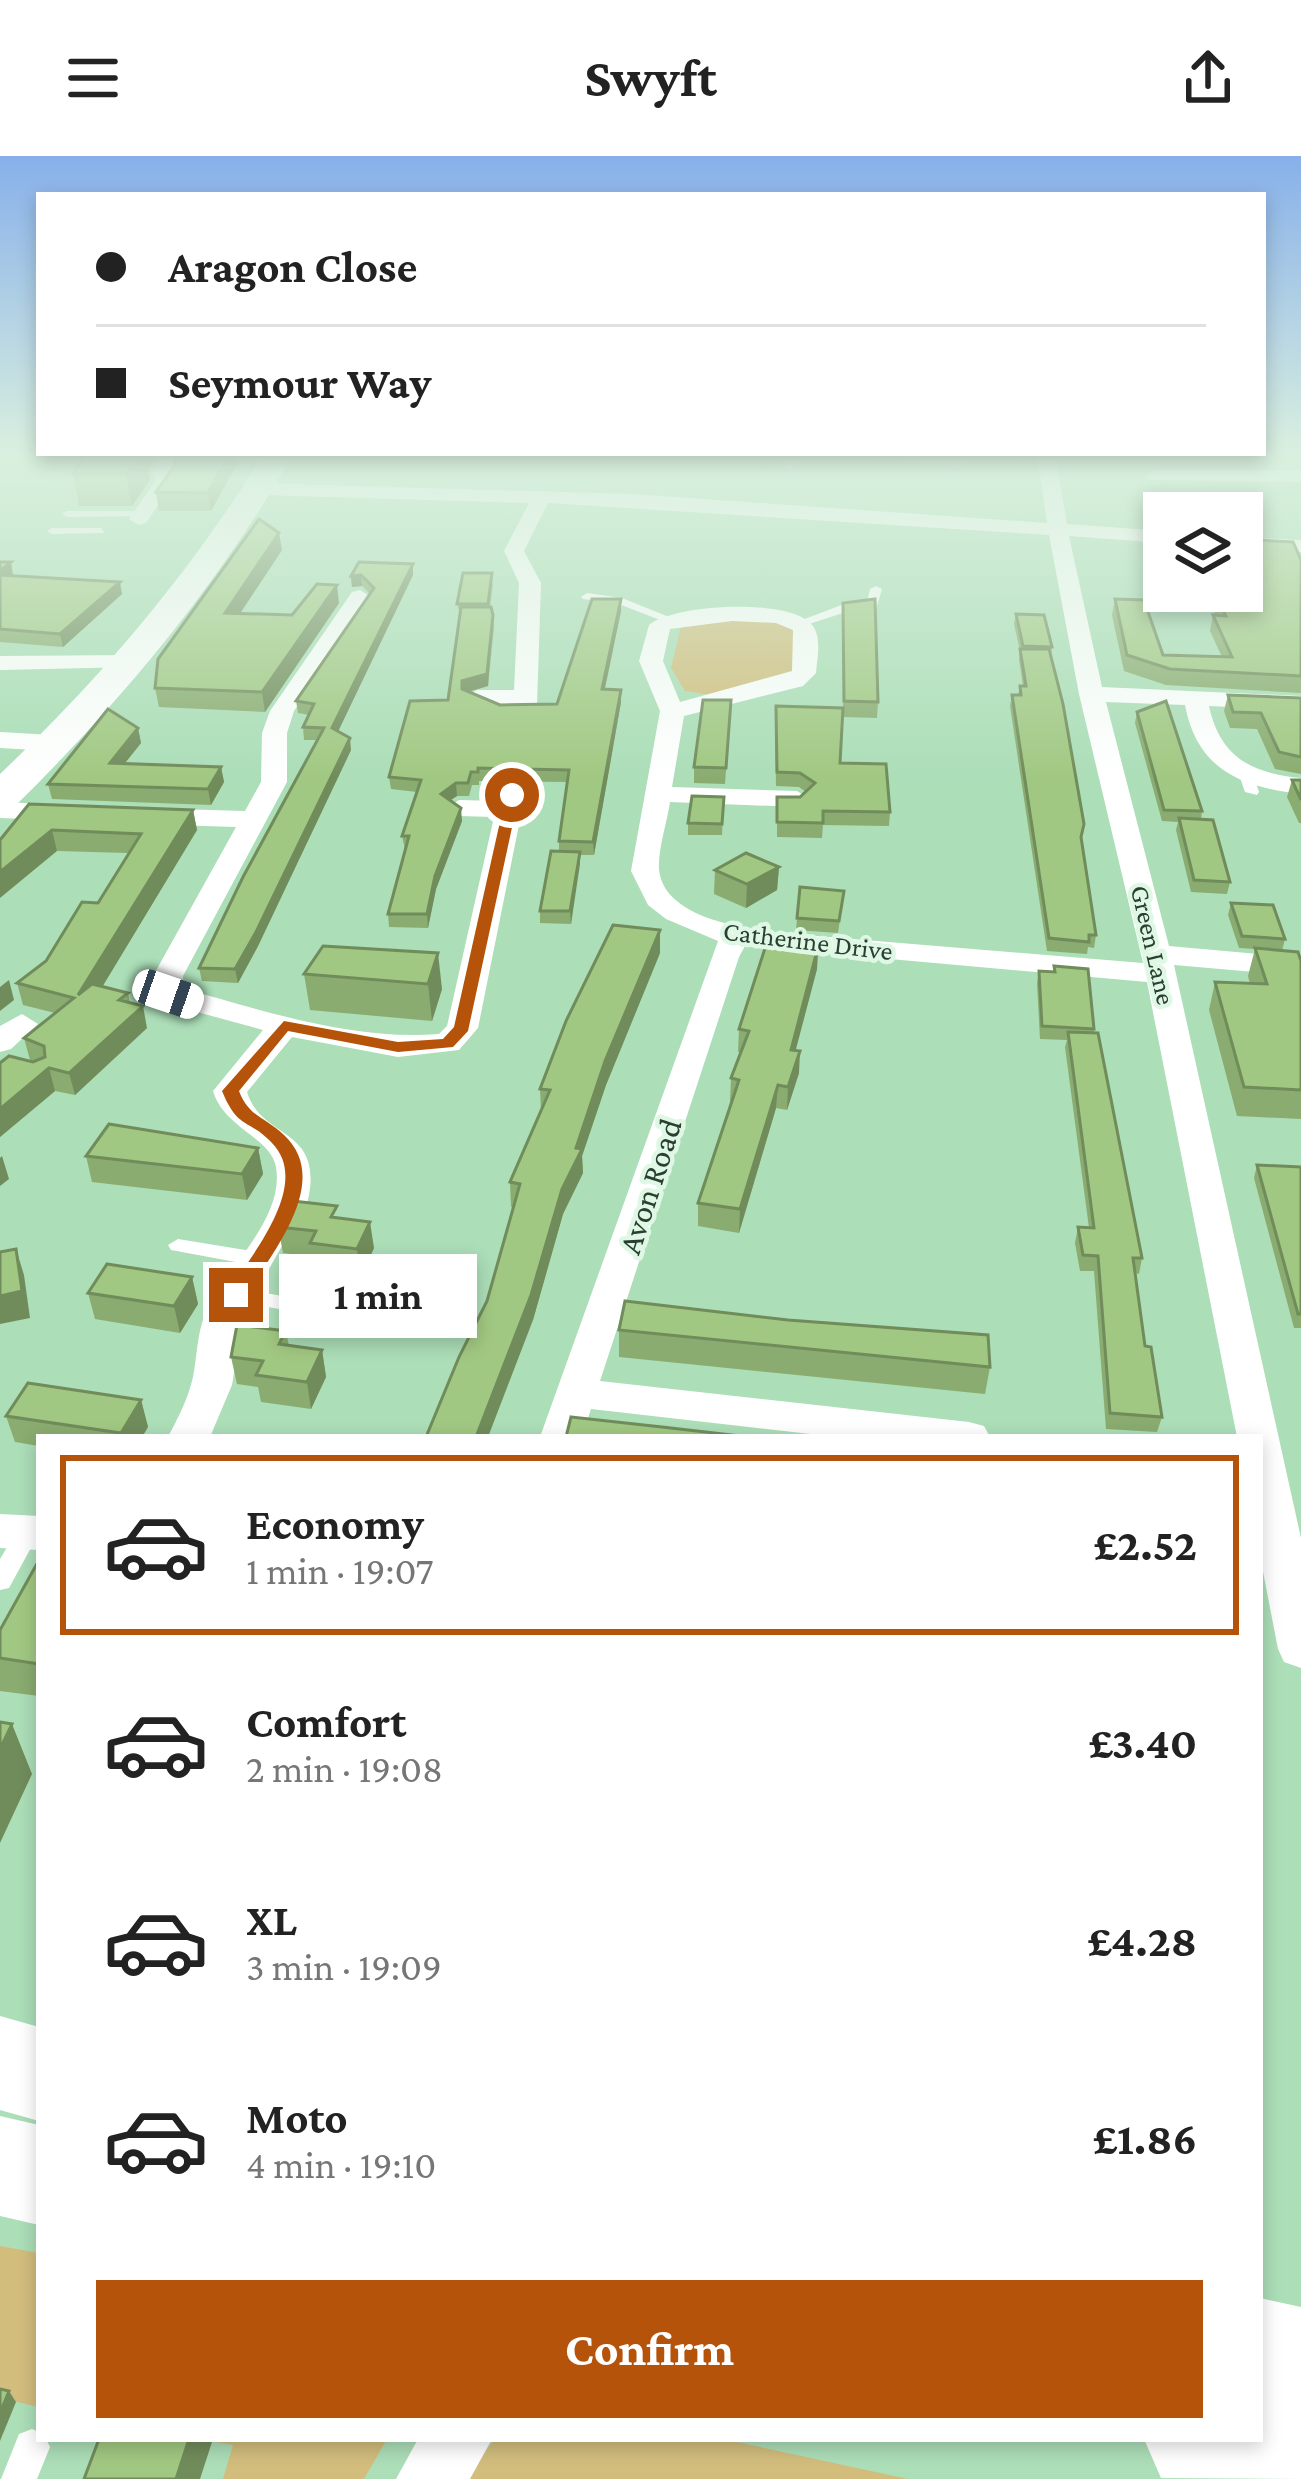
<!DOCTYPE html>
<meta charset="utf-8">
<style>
:root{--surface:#fff;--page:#f2f2f2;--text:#222;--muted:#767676;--line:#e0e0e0;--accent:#b45309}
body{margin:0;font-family:"Crimson Pro",serif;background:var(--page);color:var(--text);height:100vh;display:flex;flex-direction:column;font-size:45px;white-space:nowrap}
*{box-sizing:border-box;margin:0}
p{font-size:39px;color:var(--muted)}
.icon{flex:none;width:66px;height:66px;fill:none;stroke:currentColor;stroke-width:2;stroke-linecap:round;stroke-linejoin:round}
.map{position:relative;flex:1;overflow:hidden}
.panel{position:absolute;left:36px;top:1278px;width:1227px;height:1008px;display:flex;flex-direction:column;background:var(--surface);border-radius:0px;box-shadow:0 6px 18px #0003}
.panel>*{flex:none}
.hud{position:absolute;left:36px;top:36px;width:1230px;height:264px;border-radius:0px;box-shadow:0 6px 18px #0003;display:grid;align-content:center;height:264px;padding:0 60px;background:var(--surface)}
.controls{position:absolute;left:1143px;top:336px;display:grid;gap:24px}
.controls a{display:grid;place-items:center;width:120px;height:120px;border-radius:0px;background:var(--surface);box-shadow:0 6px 18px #0003;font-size:60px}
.end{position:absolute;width:54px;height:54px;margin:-27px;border:15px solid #b45309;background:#fff;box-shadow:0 0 0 6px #fff}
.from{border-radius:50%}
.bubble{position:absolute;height:84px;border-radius:0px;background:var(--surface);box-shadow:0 6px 18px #0003;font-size:39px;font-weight:700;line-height:84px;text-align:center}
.car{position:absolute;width:36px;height:72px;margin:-36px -18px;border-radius:15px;box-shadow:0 0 9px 3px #0007;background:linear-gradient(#fff 24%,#345 0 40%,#fff 0 76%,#345 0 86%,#fff 0)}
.hud b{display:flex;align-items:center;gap:42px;height:114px;font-size:45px}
.hud b+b{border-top:3px solid var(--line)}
.hud i{width:30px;height:30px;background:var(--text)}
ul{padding:21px 0 0;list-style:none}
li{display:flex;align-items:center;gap:36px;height:180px;margin:0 24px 18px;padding:0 36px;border:6px solid transparent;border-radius:0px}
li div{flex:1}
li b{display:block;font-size:45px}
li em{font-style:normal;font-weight:700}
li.current{border-color:var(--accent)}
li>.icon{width:108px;height:108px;stroke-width:1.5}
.action{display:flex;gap:24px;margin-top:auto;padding:24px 60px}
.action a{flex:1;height:138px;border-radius:0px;background:var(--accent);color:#fff;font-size:48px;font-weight:700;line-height:138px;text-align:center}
header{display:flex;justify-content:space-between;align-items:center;height:156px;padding:0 60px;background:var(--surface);font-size:54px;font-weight:700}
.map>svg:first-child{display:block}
</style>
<header><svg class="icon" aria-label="menu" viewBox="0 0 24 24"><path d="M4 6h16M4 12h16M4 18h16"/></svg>Swyft<svg class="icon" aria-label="share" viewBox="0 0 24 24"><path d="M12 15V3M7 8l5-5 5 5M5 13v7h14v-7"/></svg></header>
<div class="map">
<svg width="1301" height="2323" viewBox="0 0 1301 2323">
<rect width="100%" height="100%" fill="#acdeb8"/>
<g fill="#d2bd7d">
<polygon points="704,462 786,467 795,475 792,520 711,539 685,535 671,512 681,470"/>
<polygon points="0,2090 39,2097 39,2251 0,2242"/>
<polygon points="197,2283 387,2283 364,2323 223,2323 233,2289"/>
<polygon points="495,2283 723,2283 908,2323 463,2323"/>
</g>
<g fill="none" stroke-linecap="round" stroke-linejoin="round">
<g fill="#fff" fill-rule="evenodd">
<polygon points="142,355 146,360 67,361 62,358 67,355"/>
<polygon points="101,372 105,377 52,378 47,375 52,372"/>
<polygon points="876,430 882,433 876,453 852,454 800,471 794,467 847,447 867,446 870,433"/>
<polygon points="587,437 622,442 674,463 668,467 616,447 583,443 581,441"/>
<polygon points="1244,609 1251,613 1259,636 1257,639 1245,636 1237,613"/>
<polygon points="178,1083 257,1096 267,1103 257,1110 171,1094 168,1089"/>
<polygon points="236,1132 340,1150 350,1157 340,1164 229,1144 226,1139"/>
<polygon points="26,1370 34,1373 38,1379 9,1432 0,1434 0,1403 18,1373"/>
<polygon points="32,2273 39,2276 39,2283 46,2283 50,2291 37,2323 1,2323 19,2278"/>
</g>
<g fill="#fff" fill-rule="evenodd">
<polygon points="151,297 288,297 288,298 279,304 179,304 170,316 174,325 146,367 139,369 129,363 155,325 152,316 161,304"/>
<polygon points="598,297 616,297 616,298 607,304"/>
<polygon points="789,297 808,297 790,314 781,308"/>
<polygon points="857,297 936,297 970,305 961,311 866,302"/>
<path d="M1037,297H1055L1067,368L1164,375V387L1069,380L1102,531L1301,540V554L1209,550C1220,601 1251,617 1301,622V638C1240,631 1197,613 1185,549L1106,546L1169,790L1301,802V820L1174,809L1301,1382V1512L1284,1506L1278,1493L1260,1400V1281H1237L1147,826L745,790L739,801L600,1225L969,1266L984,1270L990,1281H837L591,1253L582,1281H540L718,785L666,763L648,749L631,715L660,555L639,505L649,469C672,448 794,441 813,470C822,483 817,503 816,517L803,530L684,560L672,631L797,635L810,643L797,651L670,646C667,667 658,692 659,713C663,759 733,770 768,776L1143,807L1079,538L1049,379L548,347L524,395L541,427L537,549L525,556L513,548H477L465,541L477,534H514L519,427L504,395L529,347L259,339L249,333L259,327L633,338L1047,367ZM732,465L776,467L793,474L792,515L680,546L663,505L670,473Z"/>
<polygon points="1155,314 1301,314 1301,326 1148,324 1146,320"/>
<polygon points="1242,381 1301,384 1301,396 1242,393"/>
<path d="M360,434L371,441L294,555L287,577V626L183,820L184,833C266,855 353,885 439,878L447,870L494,661L459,660L446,652L459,644L497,645L503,633L512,631L525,639L478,872L459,894L398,901L292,881L247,936C262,985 324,970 308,1044L244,1157L232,1229L210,1281H168C178,1262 188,1243 193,1221C197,1201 197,1178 205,1158C224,1113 285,1064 276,1011C270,981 224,972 213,935L263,874L157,845L153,820L236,671L143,668L129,660L143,652L245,655L261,626L262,577L270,555L352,436Z"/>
<polygon points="126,499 138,506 134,511 0,514 0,500"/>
<polygon points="0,576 53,579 66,587 53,595 0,592"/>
<polygon points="0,646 73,649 86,657 73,665 0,662"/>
<polygon points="22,858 38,868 11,893 0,896 0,870"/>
<polygon points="0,1358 39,1360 39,1394 0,1392"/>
<polygon points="418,2283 492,2283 470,2323 396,2323"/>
</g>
<path fill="#fff" fill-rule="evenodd" d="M264,297H294C218,429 123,544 15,650L0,654V618C101,522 191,416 264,297Z"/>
<g fill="#fff" fill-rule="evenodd">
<polygon points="0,1860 39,1871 39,1965 0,1954"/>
<polygon points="0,1960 39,1969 39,2069 0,2060"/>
<polygon points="1260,2142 1301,2151 1301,2323 1161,2322 1144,2283 1260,2283"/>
</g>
</g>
<g fill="#8aac70">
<polygon points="87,297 153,297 155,305 148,313 150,324 132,350 79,350 73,318"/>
<polygon points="237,308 211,355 159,355 156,336 174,310"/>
<polygon points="282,394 240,458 292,459 339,447 265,556 159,551 155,532"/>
<polygon points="1301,404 1301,537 1166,529 1124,515 1112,459 1115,443 1163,499 1222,501 1210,475 1213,459 1215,459 1205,435 1242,435"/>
<polygon points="0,406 11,406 12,420 122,438 63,491 0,486"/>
<polygon points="413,408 413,419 338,575 351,594 258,790 238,827 202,825 199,812 318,584 304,584 303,571 309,559 298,557 296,545 370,438 362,430 352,431 351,420"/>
<polygon points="493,427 490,451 494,471 488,530 468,536 500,549 557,548 621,443 621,455 605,533 621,534 621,546 594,699 580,699 571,768 540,767 540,755 559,695 559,685 567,626 479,625 479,629 472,629 469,640 457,640 450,644 462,665 436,733 428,772 389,771 388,758 405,693 402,680 417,636 391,633 389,621 448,544 460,458 457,448"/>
<polygon points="843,447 878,546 877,562 843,561 840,607 890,656 889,670 823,669 822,682 777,681 777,641 800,641 806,636 799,631 776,630 775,563 843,552"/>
<polygon points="1016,458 1052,491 1051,501 1096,779 1094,792 1088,791 1087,798 1047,795 1010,550 1012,539 1018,539 1020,530 1023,530 1019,503 1020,495 1014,468"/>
<polygon points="1228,539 1301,542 1301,618 1275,613 1257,573 1230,572 1224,555"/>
<polygon points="731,544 725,628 694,627 694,611"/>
<polygon points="1137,556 1202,655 1201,663 1230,726 1227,738 1191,736 1176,674 1178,666 1162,665 1135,567"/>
<polygon points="138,572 141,587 125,607 221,611 224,626 211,649 52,643 48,628"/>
<polygon points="1292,624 1301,624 1301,667 1299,667 1287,641"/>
<polygon points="724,641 722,679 688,679 688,667"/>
<polygon points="29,648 193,654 197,674 102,831 128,837 130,847 147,872 75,939 55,935 0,981 0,907 34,905 30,904 24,882 55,857 23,849 17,827 46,805 98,747 128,697 57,695"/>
<polygon points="779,711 777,734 746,752 714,738 715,714"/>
<polygon points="800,731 844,735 838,777 796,774"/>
<polygon points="1231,747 1285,783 1282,795 1301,805 1301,963 1237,960 1209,854 1215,826 1250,828 1248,820 1255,793 1239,792 1228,759"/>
<polygon points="323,790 442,833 432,865 310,854 304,818"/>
<polygon points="818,791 817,813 795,894 799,917 787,954 776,952 739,1077 698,1070 698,1047 732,945 730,945 731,922 741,896 738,896 739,873"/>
<polygon points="660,797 606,929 582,1000 583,1017 563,1058 533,1164 487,1145 514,1052 511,1051 510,1026 541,955 540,933"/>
<polygon points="1054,810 1094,873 1094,877 1142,1102 1139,1118 1135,1117 1145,1190 1162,1261 1157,1276 1106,1273 1094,1115 1080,1115 1075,1087 1078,1071 1089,1072 1065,891 1067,884 1040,883 1037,827 1039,815 1053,816"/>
<polygon points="258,992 263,1018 247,1044 92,1026 86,1000"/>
<polygon points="1257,1009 1301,1011 1301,1172 1294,1172 1254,1022"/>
<polygon points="339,1062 374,1092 361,1120 314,1114 312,1101 283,1097 278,1071"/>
<polygon points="192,1121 198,1148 180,1177 95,1163 88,1137"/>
<polygon points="619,1174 990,1211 985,1238 619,1201"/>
<polygon points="286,1175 289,1190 322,1194 326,1221 311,1253 261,1246 258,1231 237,1228 231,1201"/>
<polygon points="141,1244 148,1271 142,1281 39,1281 39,1290 15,1286 6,1260"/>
<polygon points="39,1404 39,1540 0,1535 0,1474"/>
</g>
<g fill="#718c5b">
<polygon points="141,297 153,297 155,305 148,313 150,324 132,350 126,318"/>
<polygon points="230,297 235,297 237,308 211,355 208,337"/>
<polygon points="279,377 282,394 228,475 225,457"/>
<polygon points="11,406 13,419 0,430 0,415"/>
<polygon points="413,408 413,419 334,584 332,572"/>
<polygon points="361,419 362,430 352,431 351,420"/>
<polygon points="120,426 122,438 63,491 60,478"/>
<polygon points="337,429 339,447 265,556 262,536"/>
<polygon points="621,443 621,455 602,545 602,533"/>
<polygon points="493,459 488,530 463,537 462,525"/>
<polygon points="621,534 621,546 594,699 593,686"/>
<polygon points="138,572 141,587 113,622 110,607"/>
<polygon points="350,582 351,594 258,790 238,827 235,813"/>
<polygon points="221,611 224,626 211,649 208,633"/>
<polygon points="456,627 457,640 442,650 441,638"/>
<polygon points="461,652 462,665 436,733 428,772 427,758 435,720"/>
<polygon points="193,654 197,674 84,861 78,839"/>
<polygon points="52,674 57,695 0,742 0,716"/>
<polygon points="580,696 580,708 571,768 570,755"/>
<polygon points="779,711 777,734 746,752 747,728"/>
<polygon points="660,774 660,797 606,929 582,1000 583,1017 563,1058 533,1164 488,1281 476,1281 605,905"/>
<polygon points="818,791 817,813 790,916 791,894"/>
<polygon points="438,797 442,833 432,865 428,828"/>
<polygon points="9,824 14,844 0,855 0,831"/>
<polygon points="143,850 147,872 75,939 69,917"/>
<polygon points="800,895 799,917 787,954 788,931"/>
<polygon points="49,912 55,935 0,981 0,953"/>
<polygon points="778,929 776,952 739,1077 740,1053"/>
<polygon points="258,992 263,1018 247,1044 242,1018"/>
<polygon points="2,1000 9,1023 0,1030 0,1002"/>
<polygon points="370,1066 374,1092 361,1120 357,1093"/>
<polygon points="16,1093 24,1119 30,1162 0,1168 0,1140"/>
<polygon points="192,1121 198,1148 180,1177 174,1150"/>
<polygon points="322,1194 326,1221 311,1253 307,1226"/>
<polygon points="141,1244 148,1271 142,1281 122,1281 121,1277"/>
<polygon points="12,1568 32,1618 0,1687 0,1593"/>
<polygon points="9,2235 16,2246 0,2285 0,2257"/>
<polygon points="189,2283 210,2283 212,2286 200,2323 176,2323"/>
</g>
<g fill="#a1c882" stroke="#718c5b" stroke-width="3">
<polygon points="87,297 141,297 126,318 73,318"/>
<polygon points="173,297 230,297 208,337 156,336 175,309"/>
<polygon points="259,363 279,377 225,457 292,459 317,428 337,429 262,536 155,532 158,503"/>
<polygon points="1242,383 1293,386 1301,404 1301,520 1170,513 1127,499 1115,443 1144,444 1163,499 1232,501 1213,459 1226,460 1214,435 1242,435"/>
<polygon points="0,406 11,406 0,415"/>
<polygon points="359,406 413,408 332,572 350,582 256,776 235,813 199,812 243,721 324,572 303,571 314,548 296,545 374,432 361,419 351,420"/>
<polygon points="463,417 492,417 488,448 457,448"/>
<polygon points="0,419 120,426 60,478 0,473"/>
<polygon points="592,443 621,443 602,533 621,534 593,686 559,685 569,614 478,612 478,616 471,616 468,627 456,627 441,638 461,652 435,720 427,758 388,758 409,680 402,680 421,624 389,621 410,545 448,544 461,451 491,451 493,459 487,518 462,525 462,533 500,549 557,548"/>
<polygon points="875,443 878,546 844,545 843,447"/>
<polygon points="1016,458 1044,459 1052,491 1023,490"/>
<polygon points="1020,493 1049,493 1063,548 1084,668 1081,681 1096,779 1089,779 1089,786 1049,782 1012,539 1021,539 1020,530 1026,530"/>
<polygon points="1228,539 1301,542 1301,601 1279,596 1261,557 1233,556"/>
<polygon points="703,544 731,544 726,612 694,611"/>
<polygon points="1166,545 1202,655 1164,654 1137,556"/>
<polygon points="776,550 843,552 840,607 886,608 890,656 823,655 823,667 777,666 777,641 800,641 815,627 800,617 777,616"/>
<polygon points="108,553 138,572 110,607 221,611 208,633 48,628"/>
<polygon points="1292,624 1301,624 1301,644"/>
<polygon points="692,640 724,641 722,668 688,667"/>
<polygon points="29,648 193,654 78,839 92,828 128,837 119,844 143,850 69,917 49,912 0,953 0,907 9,900 33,906 45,901 44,890 24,882 74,842 17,827 46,805 82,746 98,747 141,678 52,674 0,716 0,684"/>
<polygon points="1179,662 1213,664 1230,726 1194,724"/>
<polygon points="551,695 580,696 570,755 540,755"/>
<polygon points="746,697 779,711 747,728 715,714"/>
<polygon points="800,731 844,735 839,765 797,762"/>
<polygon points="1231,747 1273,749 1285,783 1242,780"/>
<polygon points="613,769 660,774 605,905 576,992 582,993 562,1033 531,1139 476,1281 426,1281 459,1201 487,1145 520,1028 510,1026 550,934 540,933 566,865"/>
<polygon points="767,786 818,791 791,894 800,895 788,931 778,929 740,1053 698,1047 739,924 731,922 749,875 739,873"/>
<polygon points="323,790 438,797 428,828 304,818"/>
<polygon points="1255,792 1298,796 1301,805 1301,934 1244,931 1215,826 1267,828"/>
<polygon points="1054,810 1088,813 1094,873 1042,870 1039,815 1055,816"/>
<polygon points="1068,876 1098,877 1142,1102 1133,1102 1145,1190 1151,1191 1162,1261 1110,1257 1098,1100 1083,1099 1078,1071 1094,1072"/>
<polygon points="109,968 258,992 242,1018 86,1000"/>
<polygon points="1257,1009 1301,1011 1301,1158 1298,1158"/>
<polygon points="293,1045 337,1050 331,1061 370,1066 357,1093 310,1087 316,1075 278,1071"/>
<polygon points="16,1093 22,1135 0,1140 0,1096"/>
<polygon points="107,1108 192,1121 174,1150 88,1137"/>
<polygon points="625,1145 788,1164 988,1179 990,1211 619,1174"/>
<polygon points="237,1169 286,1175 279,1188 322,1194 307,1226 256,1219 263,1205 231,1201"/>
<polygon points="28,1227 141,1244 121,1277 6,1260"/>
<polygon points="571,1261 662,1271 749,1281 566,1281"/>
<polygon points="39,1404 39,1508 0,1502 0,1474"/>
<polygon points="0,1566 12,1568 0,1593"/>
<polygon points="0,2233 9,2235 0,2257"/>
<polygon points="99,2283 189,2283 176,2323 84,2323"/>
</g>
<linearGradient id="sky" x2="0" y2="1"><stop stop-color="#87b0ea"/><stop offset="0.48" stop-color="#daf0df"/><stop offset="1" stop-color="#daf0df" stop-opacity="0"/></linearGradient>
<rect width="1301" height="623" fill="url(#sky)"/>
<path fill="#b45309" d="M512,635L519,639L468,875L453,891L398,896L288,875L239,935C249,961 265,961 284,979C334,1026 270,1099 243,1144H229L226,1139C249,1102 313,1029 272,987C248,962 238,974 222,935L284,865L398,886L443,883L454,871L506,639Z"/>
<g text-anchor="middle" stroke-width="9" stroke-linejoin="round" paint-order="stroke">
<g font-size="27" fill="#2b3f30" stroke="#dff8e5">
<text transform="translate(808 785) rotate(7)" y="9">Catherine Drive</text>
<text transform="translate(1153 789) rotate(77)" y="9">Green Lane</text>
</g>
<g font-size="33" fill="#2b3f30" stroke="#dff8e5">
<text transform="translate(649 1030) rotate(-72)" y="12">Avon Road</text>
</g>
</g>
</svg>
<div class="controls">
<a><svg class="icon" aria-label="layers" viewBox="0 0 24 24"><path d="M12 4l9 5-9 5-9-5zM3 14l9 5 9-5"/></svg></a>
</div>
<i class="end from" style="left:512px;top:639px"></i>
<i class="end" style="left:236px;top:1139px"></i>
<div class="bubble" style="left:279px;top:1098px;width:198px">1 min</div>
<i class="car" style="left:168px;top:838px;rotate:109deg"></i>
<div class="hud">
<b><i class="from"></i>Aragon Close</b>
<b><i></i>Seymour Way</b>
</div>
<section class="panel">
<ul>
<li class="current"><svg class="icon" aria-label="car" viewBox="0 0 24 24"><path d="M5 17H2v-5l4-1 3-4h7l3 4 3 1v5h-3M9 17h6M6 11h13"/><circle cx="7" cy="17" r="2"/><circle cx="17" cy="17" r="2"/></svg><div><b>Economy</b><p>1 min · 19:07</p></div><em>£2.52</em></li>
<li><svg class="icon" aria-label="car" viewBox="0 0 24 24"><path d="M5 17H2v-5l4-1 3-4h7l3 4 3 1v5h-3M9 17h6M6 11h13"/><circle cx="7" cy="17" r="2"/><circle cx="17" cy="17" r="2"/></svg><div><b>Comfort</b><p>2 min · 19:08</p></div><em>£3.40</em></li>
<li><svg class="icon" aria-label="car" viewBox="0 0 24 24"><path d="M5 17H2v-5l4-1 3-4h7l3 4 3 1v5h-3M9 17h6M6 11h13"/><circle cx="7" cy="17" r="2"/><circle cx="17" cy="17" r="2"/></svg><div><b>XL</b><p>3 min · 19:09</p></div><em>£4.28</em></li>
<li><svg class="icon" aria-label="car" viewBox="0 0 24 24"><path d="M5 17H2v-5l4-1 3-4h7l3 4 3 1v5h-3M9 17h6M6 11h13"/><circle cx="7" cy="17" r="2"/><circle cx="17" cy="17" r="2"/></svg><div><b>Moto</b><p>4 min · 19:10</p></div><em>£1.86</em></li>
</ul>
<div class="action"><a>Confirm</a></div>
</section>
</div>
